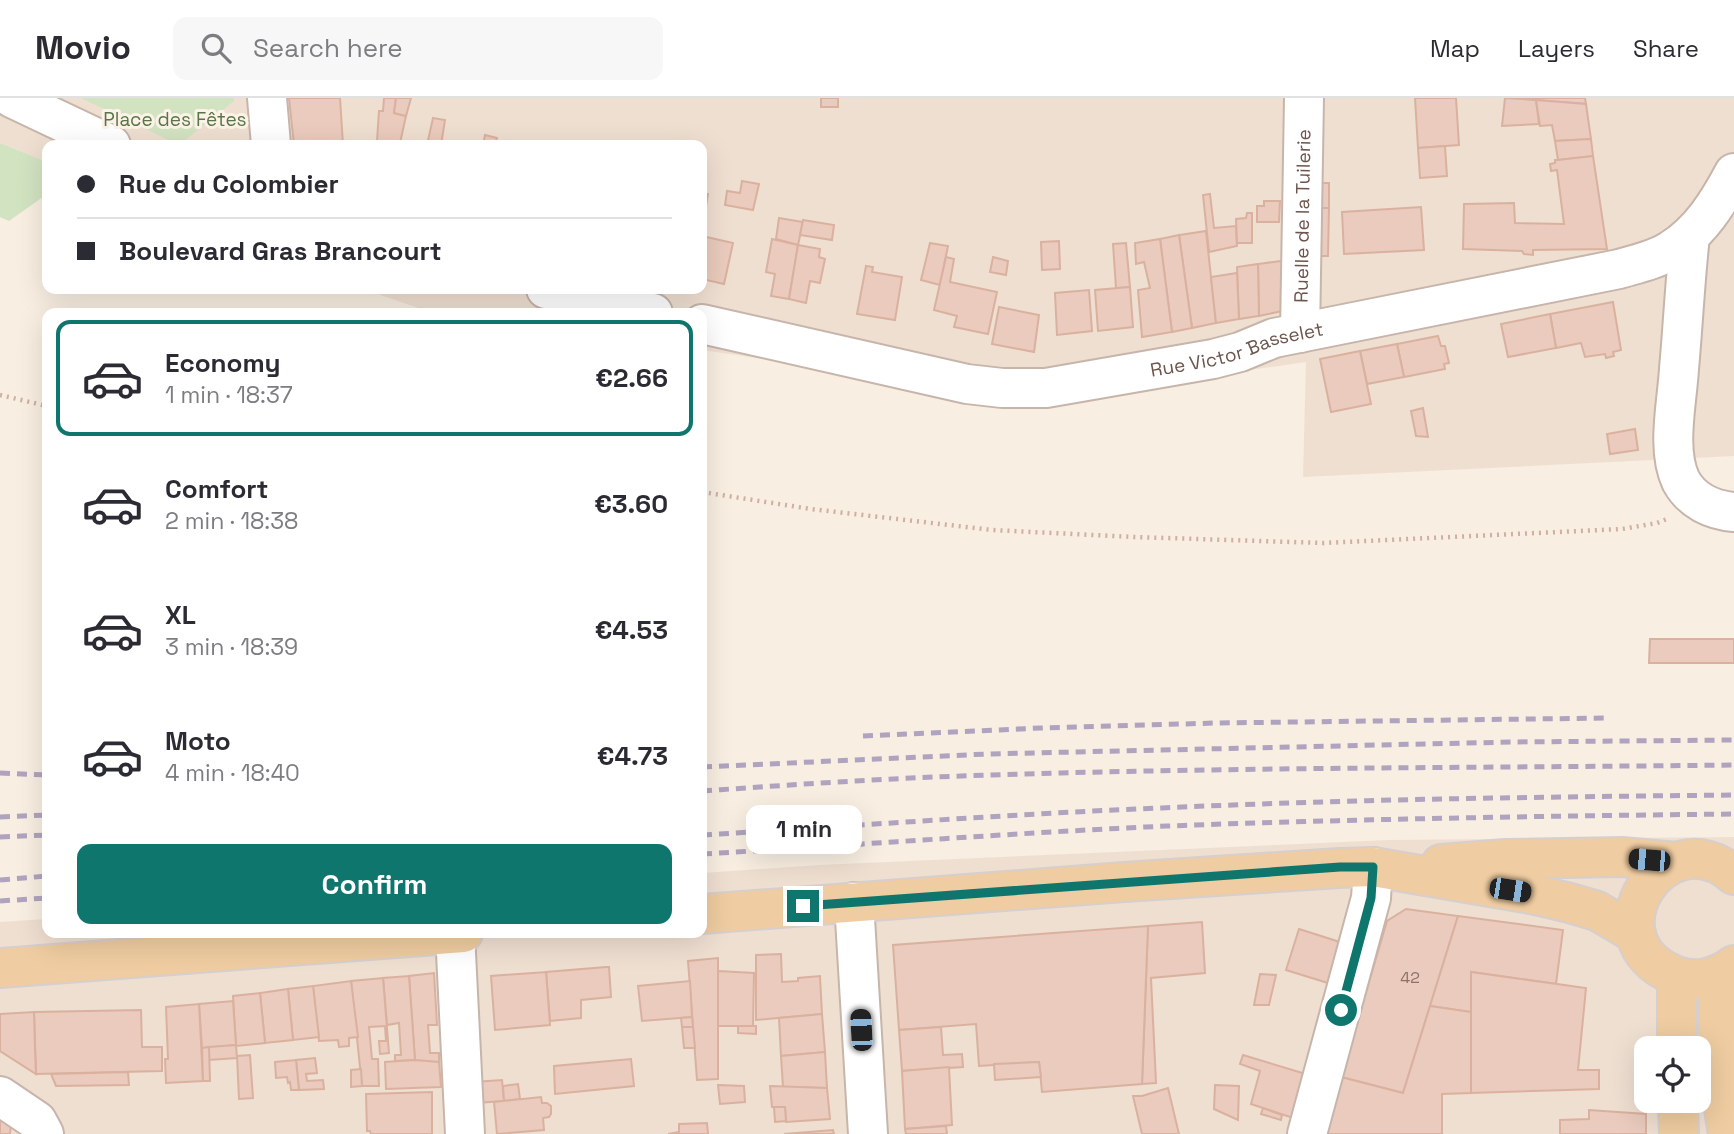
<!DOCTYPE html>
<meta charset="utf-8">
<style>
:root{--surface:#fff;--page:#f7f7f7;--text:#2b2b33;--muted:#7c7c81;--line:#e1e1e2;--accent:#0f766e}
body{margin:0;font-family:"Space Grotesk",sans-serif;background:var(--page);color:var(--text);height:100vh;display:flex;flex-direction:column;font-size:26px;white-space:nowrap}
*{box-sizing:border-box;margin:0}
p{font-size:23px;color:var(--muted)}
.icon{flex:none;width:38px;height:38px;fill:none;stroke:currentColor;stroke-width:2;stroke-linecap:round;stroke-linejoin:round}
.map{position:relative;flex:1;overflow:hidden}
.side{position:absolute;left:42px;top:210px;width:665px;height:630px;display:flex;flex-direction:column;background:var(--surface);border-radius:14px;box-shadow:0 7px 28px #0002}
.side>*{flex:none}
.guide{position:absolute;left:42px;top:42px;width:665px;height:154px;border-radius:14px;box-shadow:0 7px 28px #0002;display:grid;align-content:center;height:154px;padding:0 35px;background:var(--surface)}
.tools{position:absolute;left:1634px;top:938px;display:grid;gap:14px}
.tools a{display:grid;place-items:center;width:77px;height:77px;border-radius:14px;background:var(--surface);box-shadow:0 7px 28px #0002;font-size:35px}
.end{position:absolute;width:32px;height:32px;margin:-16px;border:9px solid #0f766e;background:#fff;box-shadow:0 0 0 4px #fff}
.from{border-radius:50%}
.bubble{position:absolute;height:49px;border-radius:14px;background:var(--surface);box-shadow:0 7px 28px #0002;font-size:23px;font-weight:800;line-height:49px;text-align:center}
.car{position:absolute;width:21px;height:42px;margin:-21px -10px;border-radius:9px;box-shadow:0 0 5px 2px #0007;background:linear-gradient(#222 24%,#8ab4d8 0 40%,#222 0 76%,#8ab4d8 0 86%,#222 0)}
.guide b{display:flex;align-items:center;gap:24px;height:66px;font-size:26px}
.guide b+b{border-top:2px solid var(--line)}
.guide i{width:18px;height:18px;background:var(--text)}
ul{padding:12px 0 0;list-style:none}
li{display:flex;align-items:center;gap:21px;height:116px;margin:0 14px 10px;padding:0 21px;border:4px solid transparent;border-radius:14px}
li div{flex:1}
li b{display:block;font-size:26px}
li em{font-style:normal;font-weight:800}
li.selected{border-color:var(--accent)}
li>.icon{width:63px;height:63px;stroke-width:1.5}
.cta{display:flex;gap:14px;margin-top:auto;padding:14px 35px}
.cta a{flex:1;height:80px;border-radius:14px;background:var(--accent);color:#fff;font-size:28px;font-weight:800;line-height:80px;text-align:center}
header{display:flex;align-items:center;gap:42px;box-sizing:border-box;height:98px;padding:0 35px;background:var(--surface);border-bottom:2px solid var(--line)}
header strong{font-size:33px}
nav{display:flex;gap:38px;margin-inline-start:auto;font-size:24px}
.search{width:490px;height:63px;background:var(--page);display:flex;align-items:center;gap:18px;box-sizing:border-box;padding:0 24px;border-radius:14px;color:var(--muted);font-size:26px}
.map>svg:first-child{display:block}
</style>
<header>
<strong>Movio</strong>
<div class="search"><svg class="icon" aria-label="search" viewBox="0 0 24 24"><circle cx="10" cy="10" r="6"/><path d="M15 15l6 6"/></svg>Search here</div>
<nav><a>Map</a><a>Layers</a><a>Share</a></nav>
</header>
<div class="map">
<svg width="1734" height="1036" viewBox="0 0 1734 1036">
<rect width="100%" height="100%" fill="#f8eee1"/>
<g fill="#efdfd1" fill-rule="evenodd">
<polygon points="0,0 1734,0 1734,358 1303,379 1306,264 997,308 866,276 702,252 702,215 439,215 427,213 363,191 702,191 702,47 47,47 47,64 0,45"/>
<path d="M1734,739V1036H0V824L47,821V835H702V775L819,767L1389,742ZM1647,950H1699V1003H1647Z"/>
</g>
<g fill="#d2e3c2">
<polygon points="81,0 234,0 234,3 179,47"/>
<polygon points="0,45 47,64 47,96 9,123 0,119"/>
</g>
<g fill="#eacbbd" stroke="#dab19f" stroke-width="2">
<polygon points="289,0 340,0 343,47 294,47"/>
<polygon points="384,0 396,0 394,15 406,18 400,45 377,43 379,13 383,13"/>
<polygon points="396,0 411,0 406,18 394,15"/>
<rect x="821" y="0" width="17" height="9"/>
<polygon points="1415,0 1456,0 1459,47 1418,50"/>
<polygon points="1505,0 1536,2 1539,26 1502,28"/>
<polygon points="1519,0 1585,0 1586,6 1536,2"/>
<polygon points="1536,2 1586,6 1591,41 1555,43 1552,27 1540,28"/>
<polygon points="433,20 445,22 441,47 427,47"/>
<polygon points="485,37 497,40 495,47 483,47"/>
<polygon points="1591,41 1593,58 1558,62 1555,43"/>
<polygon points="1445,48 1447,78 1420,80 1418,50"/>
<polygon points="1593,58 1607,151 1533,152 1533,157 1524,156 1522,153 1463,151 1464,106 1514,105 1515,125 1564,126 1557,72 1551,73 1550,66 1555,65 1555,62 1558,62"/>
<polygon points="742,83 759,86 753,112 725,107 727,93 740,95"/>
<polygon points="1312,85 1329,85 1329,110 1311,110"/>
<polygon points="702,95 708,96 705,114 702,113"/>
<polygon points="1210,96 1214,130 1236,128 1237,148 1209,154 1203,97"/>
<polygon points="1264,103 1280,103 1279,124 1257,124 1257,108 1264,108"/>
<polygon points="1421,109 1424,152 1344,156 1342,114"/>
<polygon points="1311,110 1329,110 1328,158 1309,158"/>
<polygon points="1247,115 1252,115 1252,145 1237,145 1236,121 1246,120"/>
<polygon points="779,120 803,124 798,147 776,141"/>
<polygon points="803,122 834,127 832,142 800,137"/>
<polygon points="1206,133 1216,225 1192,230 1179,137"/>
<polygon points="1179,137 1192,230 1172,234 1160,141"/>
<polygon points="702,138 733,145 724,186 702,181"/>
<polygon points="772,141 798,147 789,201 771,198 775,176 766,174"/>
<polygon points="1160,141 1172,234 1142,239 1138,192 1150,190 1144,164 1136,166 1135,145"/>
<polygon points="1059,143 1060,171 1042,172 1041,144"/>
<polygon points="930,145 948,148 940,187 921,182"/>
<polygon points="1126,145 1130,189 1116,190 1113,146"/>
<polygon points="798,147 820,151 819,159 825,161 820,185 810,183 806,205 789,201"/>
<polygon points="946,159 954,161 950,184 997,194 988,236 954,229 957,218 934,212"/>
<polygon points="993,159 1008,163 1006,177 990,174"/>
<polygon points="1288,162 1287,212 1259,218 1258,166"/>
<polygon points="1258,166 1259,218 1239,221 1237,169"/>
<polygon points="866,168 873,169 872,174 902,179 895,222 857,216"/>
<polygon points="1237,175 1239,221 1216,225 1211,179"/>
<polygon points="1130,189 1133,229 1098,233 1095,192"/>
<polygon points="1089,192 1092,233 1057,237 1055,195"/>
<polygon points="1613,204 1621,252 1613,254 1614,258 1606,260 1605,256 1585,259 1581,245 1556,250 1550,216"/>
<polygon points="999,209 1039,217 1034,254 992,246"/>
<polygon points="1550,216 1556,250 1508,259 1501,226"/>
<polygon points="1438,238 1441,248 1445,248 1449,265 1444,266 1445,271 1404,279 1397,246"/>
<polygon points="1397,246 1404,279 1367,286 1360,253"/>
<polygon points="1360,253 1371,306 1331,314 1320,261"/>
<polygon points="1423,310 1428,339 1416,338 1411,313"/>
<polygon points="1635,331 1638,352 1610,356 1607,336"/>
<polygon points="1650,541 1734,541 1734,565 1649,565"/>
<polygon points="1406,811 1458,818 1403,995 1341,979 1387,823"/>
<polygon points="1458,818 1563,832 1556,886 1471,874 1471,914 1430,908"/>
<polygon points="1202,824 1205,875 1151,880 1156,985 1142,986 1148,828"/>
<polygon points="1148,828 1142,986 1042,994 1039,964 979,968 976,926 899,932 893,847"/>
<polygon points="1299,831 1343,845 1331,886 1286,872"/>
<polygon points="781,856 782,884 798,883 798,880 820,878 822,916 756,922 756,857"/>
<polygon points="718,860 718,981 697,982 688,863"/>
<polygon points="606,869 609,869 611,899 581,902 581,920 550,923 546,874"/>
<polygon points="718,873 754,875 753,928 718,928"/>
<polygon points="546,874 550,927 495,932 491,878"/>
<polygon points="1471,874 1586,890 1578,972 1599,972 1599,991 1471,995"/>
<polygon points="434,875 437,927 428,927 430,955 439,955 439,964 415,964 409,878"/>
<polygon points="1260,876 1276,877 1269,907 1254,907"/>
<polygon points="409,878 415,962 395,963 395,957 401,957 399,925 387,927 383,880"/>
<polygon points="383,880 389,955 380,956 379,943 386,943 385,928 369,929 372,961 378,961 379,988 362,988 351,883"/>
<polygon points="351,883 358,939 349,940 349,948 339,949 338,942 319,943 313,888"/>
<polygon points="690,883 692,919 642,923 638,888"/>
<polygon points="313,888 319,939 293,942 288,891"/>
<polygon points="288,891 293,942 265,945 260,895"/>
<polygon points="260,895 265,945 236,948 233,898"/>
<polygon points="233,903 236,947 202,950 199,906"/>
<polygon points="199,906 203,983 166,985 165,961 168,961 166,909"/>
<polygon points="1430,908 1471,914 1471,995 1442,996 1442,1036 1324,1036 1341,979 1403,995"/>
<polygon points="141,912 142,949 162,949 162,973 36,976 34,914"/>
<polygon points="34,914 35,952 36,976 0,953 0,916"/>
<polygon points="822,916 825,954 781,958 779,920"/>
<polygon points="692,919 693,929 682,929 681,920"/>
<polygon points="738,928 756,928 756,936 738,935"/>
<polygon points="682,929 693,929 695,950 684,950"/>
<polygon points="941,929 943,957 962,956 963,969 902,973 899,932"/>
<polygon points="236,947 237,960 209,962 209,949"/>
<polygon points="209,949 210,983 203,983 202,950"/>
<polygon points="825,954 827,990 783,989 781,958"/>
<polygon points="250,957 253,1000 239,1001 237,958"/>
<polygon points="1243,957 1309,977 1296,1021 1251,1006 1260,973 1240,966"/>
<polygon points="315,960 317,975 306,976 307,983 323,982 324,991 299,992 296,962"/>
<polygon points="631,961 634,988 555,996 554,968"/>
<polygon points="296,962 299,992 291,992 290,984 288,985 287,979 276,980 275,964"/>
<polygon points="415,962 439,964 441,989 386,991 385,964"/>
<polygon points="1039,964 1041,979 995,982 994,966"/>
<polygon points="949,969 952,1027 905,1031 902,973"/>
<polygon points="361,971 362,988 351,989 351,972"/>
<polygon points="128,974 129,987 56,988 51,976"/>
<polygon points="502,982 504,1003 476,1005 474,984"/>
<polygon points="518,986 520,1001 504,1003 503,988"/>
<polygon points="718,987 744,988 745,1004 720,1006"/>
<polygon points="1215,987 1239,988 1238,1022 1214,1011"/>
<polygon points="770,988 827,990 830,1021 786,1024 785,1009 772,1009"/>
<polygon points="1168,990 1179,1036 1142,1036 1133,998 1142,998"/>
<polygon points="432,994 432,1036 371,1036 370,1033 367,1033 366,996"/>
<polygon points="541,999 542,1005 547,1005 551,1008 551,1016 549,1019 543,1020 544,1032 497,1036 494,1004"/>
<polygon points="774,1009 785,1009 786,1023 775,1024"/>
<polygon points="1263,1010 1282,1017 1281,1022 1261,1016"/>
<polygon points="1589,1012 1646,1016 1646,1036 1560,1036 1560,1022 1589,1021"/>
<polygon points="0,1020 11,1025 10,1036 0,1036"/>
<polygon points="707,1025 708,1036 668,1036 679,1034 679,1026"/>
<polygon points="946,1028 947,1036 906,1036 905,1031"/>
<polygon points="833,1032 834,1036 784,1036"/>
</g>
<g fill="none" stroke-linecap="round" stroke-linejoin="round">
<g stroke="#c7b5ab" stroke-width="42">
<g id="minor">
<polyline points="12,0 111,47"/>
<polyline points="267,0 271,47"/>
<path d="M1690,138C1685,182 1683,227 1679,271C1677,305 1666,352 1681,383C1692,403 1712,412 1734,414"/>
<polyline points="546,191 653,215"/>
<path id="s1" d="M702,226L967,286L1002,290H1046L1213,261L1240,254L1274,240L1619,171C1636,166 1656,162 1671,152C1700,134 1718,105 1734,75"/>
<path id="s2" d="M1300,235L1304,0"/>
<polyline points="854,804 868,1036"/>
<polyline points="455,835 465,1036"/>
<polyline points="0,998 37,1023 44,1036"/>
<polyline points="1307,1036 1371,800 1373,769"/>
</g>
</g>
<g stroke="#d6cfcd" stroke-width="42">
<g id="major">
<polyline points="1441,766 1506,761 1622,759 1676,764"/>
<path d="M1734,777C1664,717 1586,841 1674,877C1694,886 1717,880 1734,867"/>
<polyline points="702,816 1124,784 1340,770 1373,769 1536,797 1570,805 1597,813 1636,836"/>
<polyline points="0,870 463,835"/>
<polyline points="1719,876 1719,980 1728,1036"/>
<polyline points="1677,879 1677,950"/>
<polyline points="1678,1003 1679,1036"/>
</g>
</g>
<g stroke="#ceafa1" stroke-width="4.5" stroke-dasharray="2 5" stroke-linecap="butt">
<polyline points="0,297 47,308"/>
<polyline points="702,394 811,411 992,432 1134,439 1323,445 1622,431 1657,425 1667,421"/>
</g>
<use href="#minor" stroke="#fff" stroke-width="38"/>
<use href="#major" stroke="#efcca1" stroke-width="38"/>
<g stroke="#b0a3bf" stroke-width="5" stroke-dasharray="10 7" stroke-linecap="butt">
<polyline points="863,638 1041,630 1217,625 1609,620"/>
<polyline points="702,669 987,656 1511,644 1734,642"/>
<polyline points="0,675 47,677"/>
<path d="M702,693C788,687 874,681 961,678C1218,669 1476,670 1734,667"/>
<polyline points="0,719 47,717"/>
<path d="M702,737C855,728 1008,716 1162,710C1353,701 1543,699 1734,697"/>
<polyline points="0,739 47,737"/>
<path d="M702,756C857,747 1012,735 1167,728C1356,721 1545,718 1734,716"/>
<polyline points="0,782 47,778"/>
<polyline points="0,803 47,800"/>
</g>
</g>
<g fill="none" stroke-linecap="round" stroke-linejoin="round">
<polyline stroke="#0f766e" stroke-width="9" points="803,808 1340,769 1373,769 1371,800 1341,912"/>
</g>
<g text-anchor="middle" stroke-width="6" stroke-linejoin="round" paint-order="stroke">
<g font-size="16" fill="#8c7268">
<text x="1410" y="885">42</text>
</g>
<g font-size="19" fill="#597648" stroke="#fcf2e7">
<text x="175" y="28">Place des Fêtes</text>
</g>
<g font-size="19" fill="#6c554c" stroke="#fcf2e7">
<text dy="7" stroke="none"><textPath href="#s2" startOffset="117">Ruelle de la Tuilerie</textPath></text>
<text dy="7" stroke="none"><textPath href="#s1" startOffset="546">Rue Victor Basselet</textPath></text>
</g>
</g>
</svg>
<div class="tools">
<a><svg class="icon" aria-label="locate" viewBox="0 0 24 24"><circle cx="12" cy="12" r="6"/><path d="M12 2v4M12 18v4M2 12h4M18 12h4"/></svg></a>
</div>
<i class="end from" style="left:1341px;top:912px"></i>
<i class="end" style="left:803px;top:808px"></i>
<div class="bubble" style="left:746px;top:707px;width:116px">1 min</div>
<i class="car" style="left:1649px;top:762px;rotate:275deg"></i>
<i class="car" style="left:1510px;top:792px;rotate:99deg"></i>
<i class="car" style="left:861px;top:932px;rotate:357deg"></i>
<div class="guide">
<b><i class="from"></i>Rue du Colombier</b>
<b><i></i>Boulevard Gras Brancourt</b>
</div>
<section class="side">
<ul>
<li class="selected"><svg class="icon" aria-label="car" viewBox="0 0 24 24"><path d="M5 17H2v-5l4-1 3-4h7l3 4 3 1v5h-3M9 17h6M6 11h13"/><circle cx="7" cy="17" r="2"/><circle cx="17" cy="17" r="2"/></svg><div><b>Economy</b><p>1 min · 18:37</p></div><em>€2.66</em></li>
<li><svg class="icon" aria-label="car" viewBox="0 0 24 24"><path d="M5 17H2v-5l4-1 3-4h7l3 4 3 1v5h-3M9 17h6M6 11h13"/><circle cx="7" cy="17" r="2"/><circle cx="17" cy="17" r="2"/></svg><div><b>Comfort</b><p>2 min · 18:38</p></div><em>€3.60</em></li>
<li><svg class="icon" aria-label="car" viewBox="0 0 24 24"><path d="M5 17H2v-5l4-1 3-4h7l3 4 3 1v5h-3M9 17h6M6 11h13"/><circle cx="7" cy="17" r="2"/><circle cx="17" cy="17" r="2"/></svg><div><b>XL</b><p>3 min · 18:39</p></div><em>€4.53</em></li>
<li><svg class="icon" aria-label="car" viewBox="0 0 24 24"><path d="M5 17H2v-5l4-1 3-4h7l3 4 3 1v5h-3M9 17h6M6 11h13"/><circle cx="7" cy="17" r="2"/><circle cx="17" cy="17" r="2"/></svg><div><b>Moto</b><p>4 min · 18:40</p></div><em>€4.73</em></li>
</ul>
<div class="cta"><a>Confirm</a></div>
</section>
</div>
